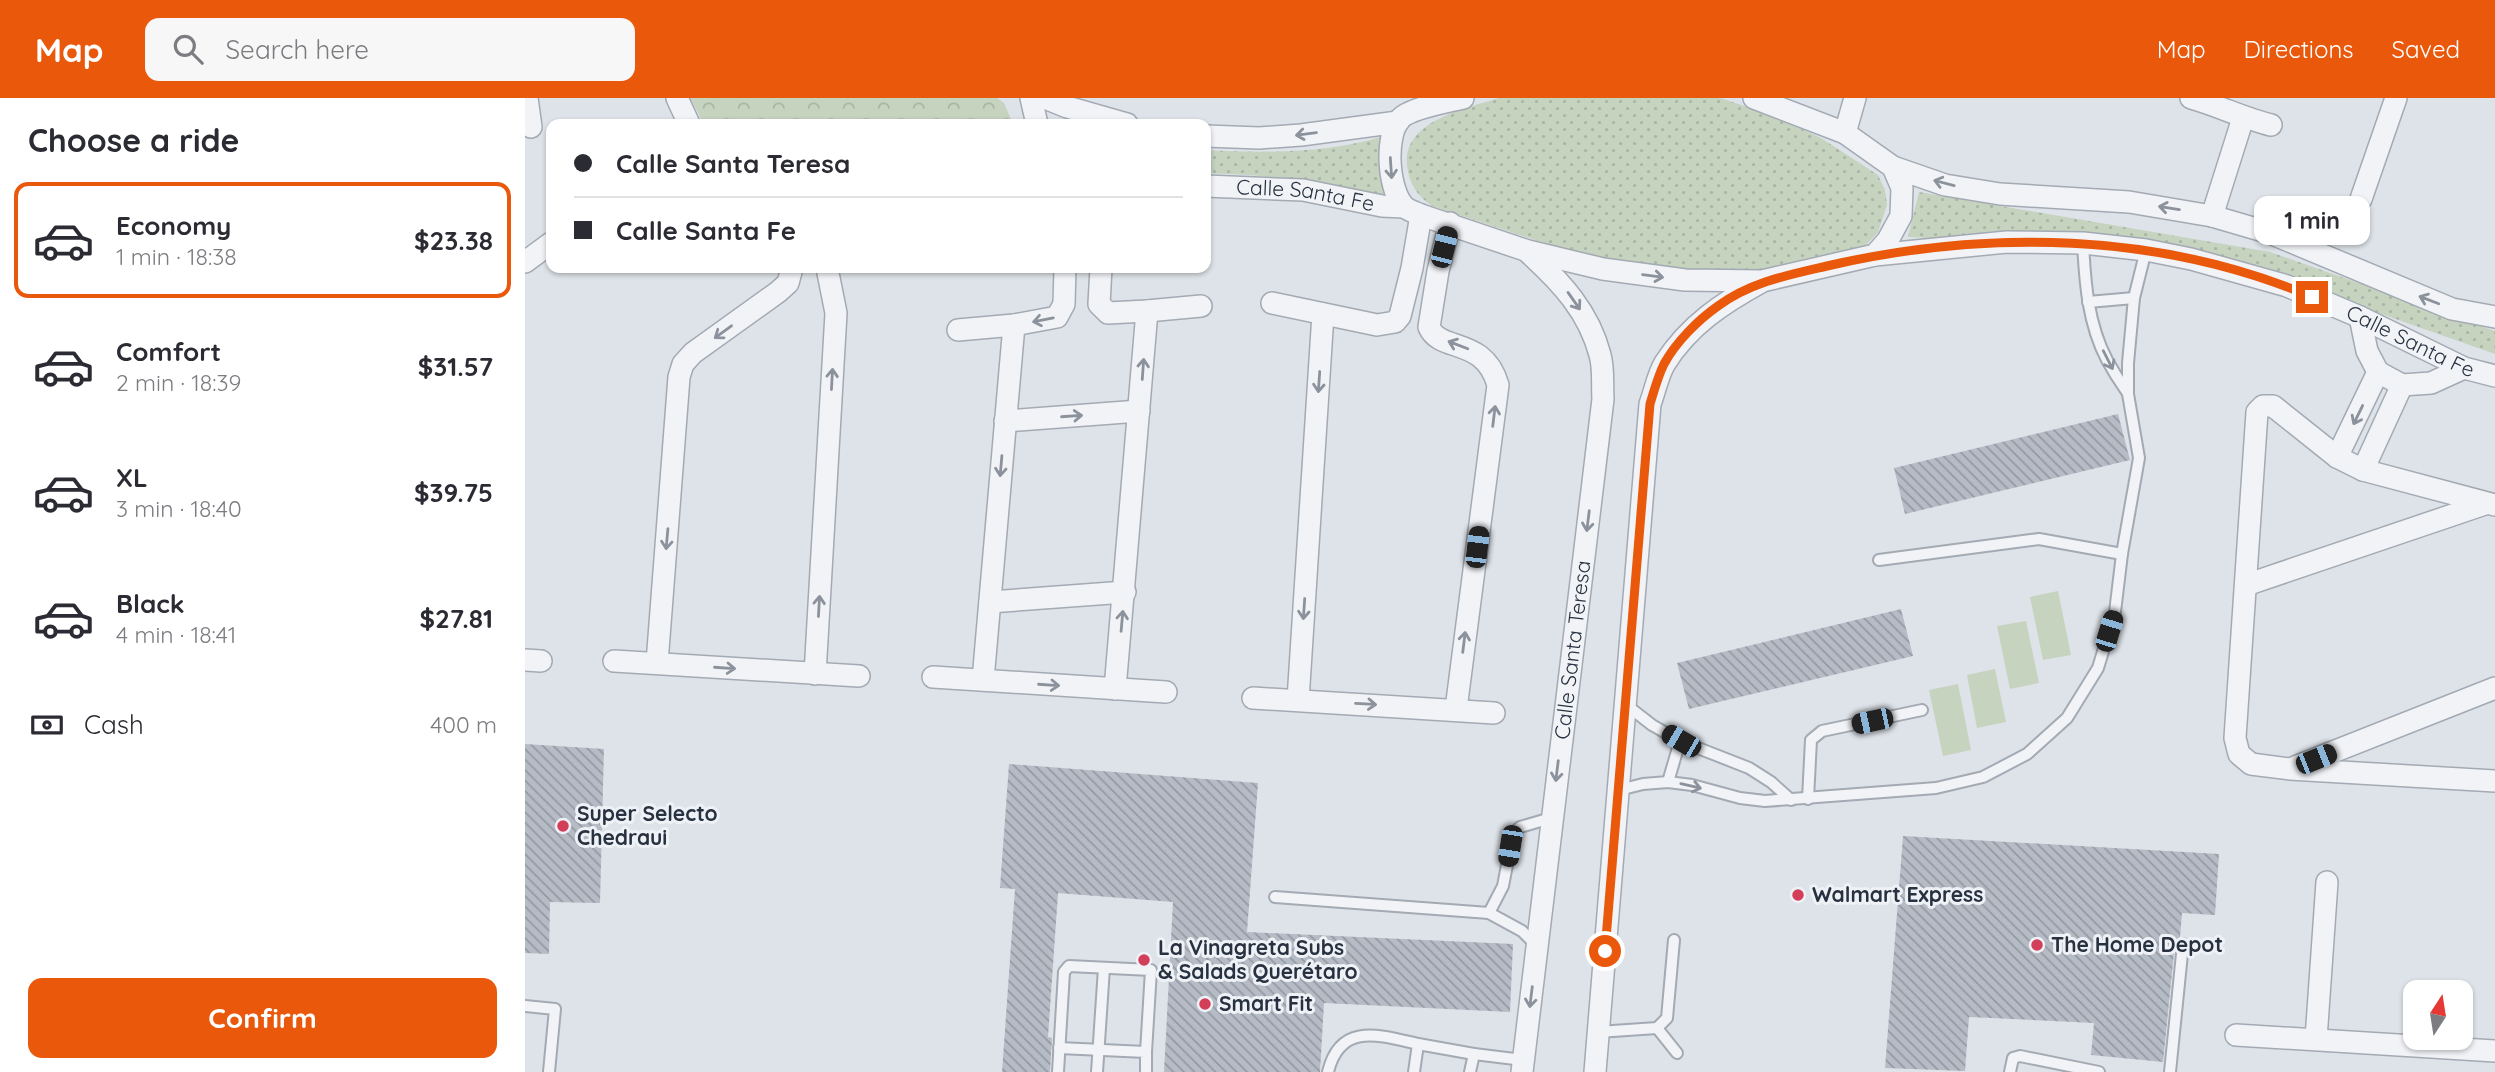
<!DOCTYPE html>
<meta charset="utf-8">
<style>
:root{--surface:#fff;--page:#f7f7f7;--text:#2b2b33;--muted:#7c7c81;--line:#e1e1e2;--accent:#ea580c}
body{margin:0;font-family:Quicksand,sans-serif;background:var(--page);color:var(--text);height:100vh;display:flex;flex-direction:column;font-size:26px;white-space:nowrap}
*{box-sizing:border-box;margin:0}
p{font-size:23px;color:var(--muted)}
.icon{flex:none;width:38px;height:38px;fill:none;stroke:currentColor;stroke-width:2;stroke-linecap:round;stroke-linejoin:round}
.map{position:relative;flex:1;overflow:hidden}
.details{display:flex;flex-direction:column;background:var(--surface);width:525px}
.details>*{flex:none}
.banner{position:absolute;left:21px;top:21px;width:665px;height:154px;border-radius:14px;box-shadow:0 2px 5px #0004;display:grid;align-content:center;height:154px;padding:0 28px;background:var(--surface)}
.needle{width:46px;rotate:12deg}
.tools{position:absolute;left:1878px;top:882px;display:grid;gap:14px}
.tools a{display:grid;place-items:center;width:70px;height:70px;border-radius:14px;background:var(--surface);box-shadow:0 2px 5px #0004;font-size:35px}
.end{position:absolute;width:32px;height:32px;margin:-16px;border:9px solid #ea580c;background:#fff;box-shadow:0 0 0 4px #fff}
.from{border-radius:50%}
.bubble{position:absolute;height:49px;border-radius:14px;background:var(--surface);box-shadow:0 2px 5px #0004;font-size:23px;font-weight:700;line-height:49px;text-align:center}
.car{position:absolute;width:21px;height:42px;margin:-21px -10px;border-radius:9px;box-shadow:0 0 5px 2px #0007;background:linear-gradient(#222 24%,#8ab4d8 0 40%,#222 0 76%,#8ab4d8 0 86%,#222 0)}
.banner b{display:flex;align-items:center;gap:24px;height:66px;font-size:26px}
.banner b+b{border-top:2px solid var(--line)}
.banner i{width:18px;height:18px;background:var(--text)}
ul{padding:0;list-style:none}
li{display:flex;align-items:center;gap:21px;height:116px;margin:0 14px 10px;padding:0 14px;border:4px solid transparent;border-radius:14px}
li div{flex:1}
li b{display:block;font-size:26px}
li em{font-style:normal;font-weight:700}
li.selected{border-color:var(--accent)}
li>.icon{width:63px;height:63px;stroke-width:1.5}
h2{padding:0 28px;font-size:32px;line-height:84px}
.pay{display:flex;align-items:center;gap:18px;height:77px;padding:0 28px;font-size:26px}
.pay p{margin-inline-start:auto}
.action{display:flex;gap:14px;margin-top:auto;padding:14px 28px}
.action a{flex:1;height:80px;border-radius:14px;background:var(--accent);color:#fff;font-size:28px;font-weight:700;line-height:80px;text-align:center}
header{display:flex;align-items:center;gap:42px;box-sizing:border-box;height:98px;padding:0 35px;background:var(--accent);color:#fff}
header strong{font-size:33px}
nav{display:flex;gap:38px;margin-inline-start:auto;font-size:24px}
.search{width:490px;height:63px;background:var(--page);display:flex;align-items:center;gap:18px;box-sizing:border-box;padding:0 24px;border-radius:14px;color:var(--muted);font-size:26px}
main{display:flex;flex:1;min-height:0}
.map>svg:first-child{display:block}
</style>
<header>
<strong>Map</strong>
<div class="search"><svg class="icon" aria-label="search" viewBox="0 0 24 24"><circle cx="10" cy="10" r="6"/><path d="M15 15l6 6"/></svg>Search here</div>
<nav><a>Map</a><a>Directions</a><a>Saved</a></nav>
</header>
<main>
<section class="details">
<h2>Choose a ride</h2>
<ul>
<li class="selected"><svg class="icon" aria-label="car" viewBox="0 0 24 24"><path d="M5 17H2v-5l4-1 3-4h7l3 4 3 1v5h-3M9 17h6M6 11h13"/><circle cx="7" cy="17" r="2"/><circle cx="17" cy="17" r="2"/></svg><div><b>Economy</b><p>1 min · 18:38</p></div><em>$23.38</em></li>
<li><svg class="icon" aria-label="car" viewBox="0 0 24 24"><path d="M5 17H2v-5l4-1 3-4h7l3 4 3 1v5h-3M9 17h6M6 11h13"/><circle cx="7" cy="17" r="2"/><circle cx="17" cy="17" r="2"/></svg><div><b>Comfort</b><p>2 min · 18:39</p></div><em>$31.57</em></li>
<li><svg class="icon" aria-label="car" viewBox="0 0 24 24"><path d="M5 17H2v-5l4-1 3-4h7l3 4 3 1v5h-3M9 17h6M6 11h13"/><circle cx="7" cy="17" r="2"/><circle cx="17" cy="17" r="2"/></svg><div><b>XL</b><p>3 min · 18:40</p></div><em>$39.75</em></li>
<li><svg class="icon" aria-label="car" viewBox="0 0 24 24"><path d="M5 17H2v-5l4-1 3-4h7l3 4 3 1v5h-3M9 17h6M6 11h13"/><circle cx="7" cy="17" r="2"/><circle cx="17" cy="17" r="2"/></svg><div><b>Black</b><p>4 min · 18:41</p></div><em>$27.81</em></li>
</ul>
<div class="pay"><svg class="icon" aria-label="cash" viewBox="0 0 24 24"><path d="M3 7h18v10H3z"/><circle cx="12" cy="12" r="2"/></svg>Cash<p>400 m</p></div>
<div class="action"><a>Confirm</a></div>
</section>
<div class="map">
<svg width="1970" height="974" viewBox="0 0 1970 974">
<defs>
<pattern id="park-crowns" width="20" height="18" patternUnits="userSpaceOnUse" patternTransform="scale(1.75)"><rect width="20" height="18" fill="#c5d3bf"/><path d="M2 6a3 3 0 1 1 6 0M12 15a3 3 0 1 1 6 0" fill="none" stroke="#a9b6a5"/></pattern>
<pattern id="garden-dots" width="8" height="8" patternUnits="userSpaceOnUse" patternTransform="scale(1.75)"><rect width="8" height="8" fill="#c5d3bf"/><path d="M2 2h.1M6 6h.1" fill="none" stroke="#a9b6a5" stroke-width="1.8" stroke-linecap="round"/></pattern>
<pattern id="building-back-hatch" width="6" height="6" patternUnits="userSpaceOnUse" patternTransform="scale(1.75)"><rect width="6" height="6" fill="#b6bcc6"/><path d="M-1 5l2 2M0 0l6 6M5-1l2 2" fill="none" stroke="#9499a2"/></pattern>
</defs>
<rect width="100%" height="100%" fill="#dee3e9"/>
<g fill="#c5d3bf">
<polygon points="1533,493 1546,557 1518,562 1505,499"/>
<polygon points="1501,523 1514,585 1485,591 1472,528"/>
<polygon points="1470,571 1481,624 1452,630 1442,577"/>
<polygon points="1433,586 1446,652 1418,658 1404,592"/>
</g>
<polygon fill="url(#park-crowns)" points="165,0 472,0 479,5 488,26 179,26"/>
<g fill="url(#garden-dots)">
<path d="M974,0H1195L1244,16L1296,40L1353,77L1360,92L1362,107L1353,134L1342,146L1325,154L1240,173L1166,176L1059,158L907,108C894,99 886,89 883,73C872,24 939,11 974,0Z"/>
<path d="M862,37L865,100C805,83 742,77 681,75V52C742,55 803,56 862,37Z"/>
<polygon points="1394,94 1745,154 1970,233 1970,256 1678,153 1383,139"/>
</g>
<g fill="url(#building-back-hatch)">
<polygon points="1593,316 1605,362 1380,416 1369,370"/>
<polygon points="1376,511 1388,558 1164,611 1152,565"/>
<polygon points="0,646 79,651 75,805 25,804 24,856 0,855"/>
<polygon points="484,666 733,685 722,834 988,846 985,914 799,905 795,974 639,974 648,804 533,795 523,939 527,940 525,974 477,974 490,791 475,790"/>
<polygon points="1378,738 1694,756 1690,817 1657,815 1655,839 1650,845 1638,964 1566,957 1569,925 1444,919 1440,973 1360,970"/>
</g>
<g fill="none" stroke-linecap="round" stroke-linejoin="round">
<g stroke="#a3aab3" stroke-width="14">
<g id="lane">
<path d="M1558,145C1560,185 1563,226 1582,262C1588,273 1595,284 1602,294"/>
<polyline points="1563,204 1609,200"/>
<polyline points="1354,462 1514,441 1597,456"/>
<polyline points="1100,606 1127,627 1155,643 1224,670 1246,684 1266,702"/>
<polyline points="1143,684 1155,643"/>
<polyline points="1094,692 1118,686 1143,684 1167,687 1215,700 1240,703 1411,690 1458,679 1502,656 1542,620 1573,570 1590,514 1597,456 1614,360 1603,296 1603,265 1609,200 1621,152"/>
<polyline points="1283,701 1286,642 1297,633 1397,612"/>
<polyline points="750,799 964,815 997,833 1012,848"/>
<polyline points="964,815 978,788 988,736 995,729 1026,720"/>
<polyline points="0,908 30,911 24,974"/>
<polyline points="1132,930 1152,955"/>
<polyline points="1073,934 1132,930 1142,920 1149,842"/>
<polyline points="893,946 949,956 998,962"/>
<polyline points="534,950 621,954 621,974"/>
<polyline points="533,974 539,874 544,868 626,872 621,954"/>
<polyline points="572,974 579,870"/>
<path d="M803,974C815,924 854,937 893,946L889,974"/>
<polyline points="945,974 949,956"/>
<polyline points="1485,974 1488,960 1495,958 1574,974"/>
<polyline points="1645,974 1658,846"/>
</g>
</g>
<g stroke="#a3aab3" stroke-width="24">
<g id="street">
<polyline points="2,0 6,29"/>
<polyline points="152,0 164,26"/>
<polyline points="506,0 512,26"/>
<polyline points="520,0 542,9 602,26"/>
<path d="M938,0C922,4 885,10 875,21C859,38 863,96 881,110C885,113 892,115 896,117L1003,153L1078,171L1160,182L1237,183L1350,157L1363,142L1376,118L1377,90L1368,69L1320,35L1229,0"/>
<path d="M1666,0C1694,8 1718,20 1746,27"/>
<polyline points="1320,35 1330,0"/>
<polyline points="681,38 734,40 776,37 873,24"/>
<polyline points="1368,69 1420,87 1475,96 1604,104 1687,118 1745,135 1927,211 1970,219"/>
<path id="s1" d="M681,88L778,92L857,108L879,109"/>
<polyline points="1836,101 1871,0"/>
<polyline points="1687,118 1718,20"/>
<path d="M925,125L913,173L904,229C915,255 959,238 973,287L931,611"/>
<path id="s2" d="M1350,157L1482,144L1558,145L1621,152L1666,161L1762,188L1835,219L1939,270L1970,278"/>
<polyline points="0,164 26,145"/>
<polyline points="576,170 574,206 583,215 622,213 676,208"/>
<polyline points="747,205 852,227 870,224 875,218 887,170 896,117"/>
<polyline points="1835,219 1842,253 1853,274 1877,287 1906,285 1939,270"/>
<polyline points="433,232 489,227 532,219 539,206 540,170"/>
<polyline points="480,323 614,313"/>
<polyline points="1812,359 1853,274"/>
<polyline points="1838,372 1877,287"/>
<polyline points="1970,407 1838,372 1812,359 1748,308 1738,308 1732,314 1710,640 1714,656 1726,666 1765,671 1970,683"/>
<polyline points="1721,487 1960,406"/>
<polyline points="465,504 600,494"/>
<polyline points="0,562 16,563"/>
<polyline points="89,563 334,578"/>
<polyline points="132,565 154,279 158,266 168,255 253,194 263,185 267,170"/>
<polyline points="290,576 311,215 302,170"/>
<polyline points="408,579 641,594"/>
<polyline points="458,582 489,227"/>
<polyline points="590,591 622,213"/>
<polyline points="728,600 969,615"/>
<polyline points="773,602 798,216"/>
<polyline points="1770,669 1970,590"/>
<polyline points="1711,937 1970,953"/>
<polyline points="1791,941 1802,784"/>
<path id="s3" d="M997,974L1078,301C1077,287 1079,270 1075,257C1064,214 1036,184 1004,155"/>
<path d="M1070,974L1125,306C1130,293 1133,276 1140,265C1164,227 1198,205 1236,184"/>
</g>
</g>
<use href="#lane" stroke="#f1f3f7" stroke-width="10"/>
<use href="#street" stroke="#f1f3f7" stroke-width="21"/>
</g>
<defs><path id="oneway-shaft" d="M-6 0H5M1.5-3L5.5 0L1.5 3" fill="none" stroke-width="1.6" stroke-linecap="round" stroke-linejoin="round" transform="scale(1.75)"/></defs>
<g stroke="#8c929c">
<use href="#oneway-shaft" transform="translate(781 36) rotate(173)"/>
<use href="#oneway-shaft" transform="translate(866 70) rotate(86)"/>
<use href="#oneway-shaft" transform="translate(1419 85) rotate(-165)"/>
<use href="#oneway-shaft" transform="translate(1644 110) rotate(-171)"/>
<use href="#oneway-shaft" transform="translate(1128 178) rotate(7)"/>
<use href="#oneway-shaft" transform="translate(1904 202) rotate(-159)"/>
<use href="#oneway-shaft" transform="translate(1049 203) rotate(55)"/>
<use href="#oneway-shaft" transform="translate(518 222) rotate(169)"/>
<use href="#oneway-shaft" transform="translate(198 234) rotate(144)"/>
<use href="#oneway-shaft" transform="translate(933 247) rotate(-159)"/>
<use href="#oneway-shaft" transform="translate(1583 262) rotate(63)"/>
<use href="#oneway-shaft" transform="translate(618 271) rotate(-86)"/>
<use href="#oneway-shaft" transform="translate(307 281) rotate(-87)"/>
<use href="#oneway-shaft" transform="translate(794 284) rotate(94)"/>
<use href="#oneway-shaft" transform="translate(1833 317) rotate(116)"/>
<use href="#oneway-shaft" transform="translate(547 318) rotate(-4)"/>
<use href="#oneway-shaft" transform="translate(969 318) rotate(-83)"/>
<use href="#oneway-shaft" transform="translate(476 368) rotate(95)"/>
<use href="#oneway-shaft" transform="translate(1063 423) rotate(97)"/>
<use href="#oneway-shaft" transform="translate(142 441) rotate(95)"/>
<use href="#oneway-shaft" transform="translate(294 508) rotate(-87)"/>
<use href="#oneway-shaft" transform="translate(779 511) rotate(94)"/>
<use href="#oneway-shaft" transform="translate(597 523) rotate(-85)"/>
<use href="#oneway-shaft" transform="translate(939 544) rotate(-83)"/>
<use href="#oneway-shaft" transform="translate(200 570) rotate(4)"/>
<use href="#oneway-shaft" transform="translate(524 587) rotate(4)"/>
<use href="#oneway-shaft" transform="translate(841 606) rotate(3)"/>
<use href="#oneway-shaft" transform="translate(1032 673) rotate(97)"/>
<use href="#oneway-shaft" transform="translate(1166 688) rotate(13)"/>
<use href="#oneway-shaft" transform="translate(1006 899) rotate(97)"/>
</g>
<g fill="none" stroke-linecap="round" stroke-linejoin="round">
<path stroke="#ea580c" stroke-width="9" d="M1080,853L1125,306C1129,293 1133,278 1139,266C1151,244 1173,222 1193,208C1226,184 1263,177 1302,168C1461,131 1635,134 1787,199"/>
</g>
<g fill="#d33e58" stroke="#eef2f6" stroke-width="2.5">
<circle cx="38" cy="728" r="7"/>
<circle cx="1273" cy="797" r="7"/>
<circle cx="1512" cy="847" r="7"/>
<circle cx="619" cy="862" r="7"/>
<circle cx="680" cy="906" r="7"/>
</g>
<g text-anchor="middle" stroke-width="6" stroke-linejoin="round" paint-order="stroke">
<g font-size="21" fill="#273140" stroke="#eef2f6">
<text dy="7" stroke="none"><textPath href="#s1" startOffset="100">Calle Santa Fe</textPath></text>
<text dy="7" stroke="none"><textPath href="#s2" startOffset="553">Calle Santa Fe</textPath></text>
<text dy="7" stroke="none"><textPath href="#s3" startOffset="425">Calle Santa Teresa</textPath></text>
</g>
<g font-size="21" font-weight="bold" fill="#273140" stroke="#eef2f6" text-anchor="start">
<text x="52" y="723">Super Selecto<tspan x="52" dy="24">Chedraui</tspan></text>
<text x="1287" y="804">Walmart Express</text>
<text x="1526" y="854">The Home Depot</text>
<text x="633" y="857">La Vinagreta Subs<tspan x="633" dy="24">&amp; Salads Querétaro</tspan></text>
<text x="694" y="913">Smart Fit</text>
</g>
</g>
</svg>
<div class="tools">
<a><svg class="needle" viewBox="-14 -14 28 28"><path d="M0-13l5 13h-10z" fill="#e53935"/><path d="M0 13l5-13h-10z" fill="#7c7c81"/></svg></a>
</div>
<i class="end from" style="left:1080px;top:853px"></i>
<i class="end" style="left:1787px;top:199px"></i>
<div class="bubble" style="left:1729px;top:98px;width:116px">1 min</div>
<i class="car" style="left:919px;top:149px;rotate:14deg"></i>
<i class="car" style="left:952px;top:449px;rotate:7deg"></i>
<i class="car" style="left:1584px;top:533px;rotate:17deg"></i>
<i class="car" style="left:1347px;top:623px;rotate:258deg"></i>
<i class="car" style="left:1156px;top:643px;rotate:300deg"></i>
<i class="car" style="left:1791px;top:661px;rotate:68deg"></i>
<i class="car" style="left:985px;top:748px;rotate:189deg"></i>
<div class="banner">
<b><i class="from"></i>Calle Santa Teresa</b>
<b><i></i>Calle Santa Fe</b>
</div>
</div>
</main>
